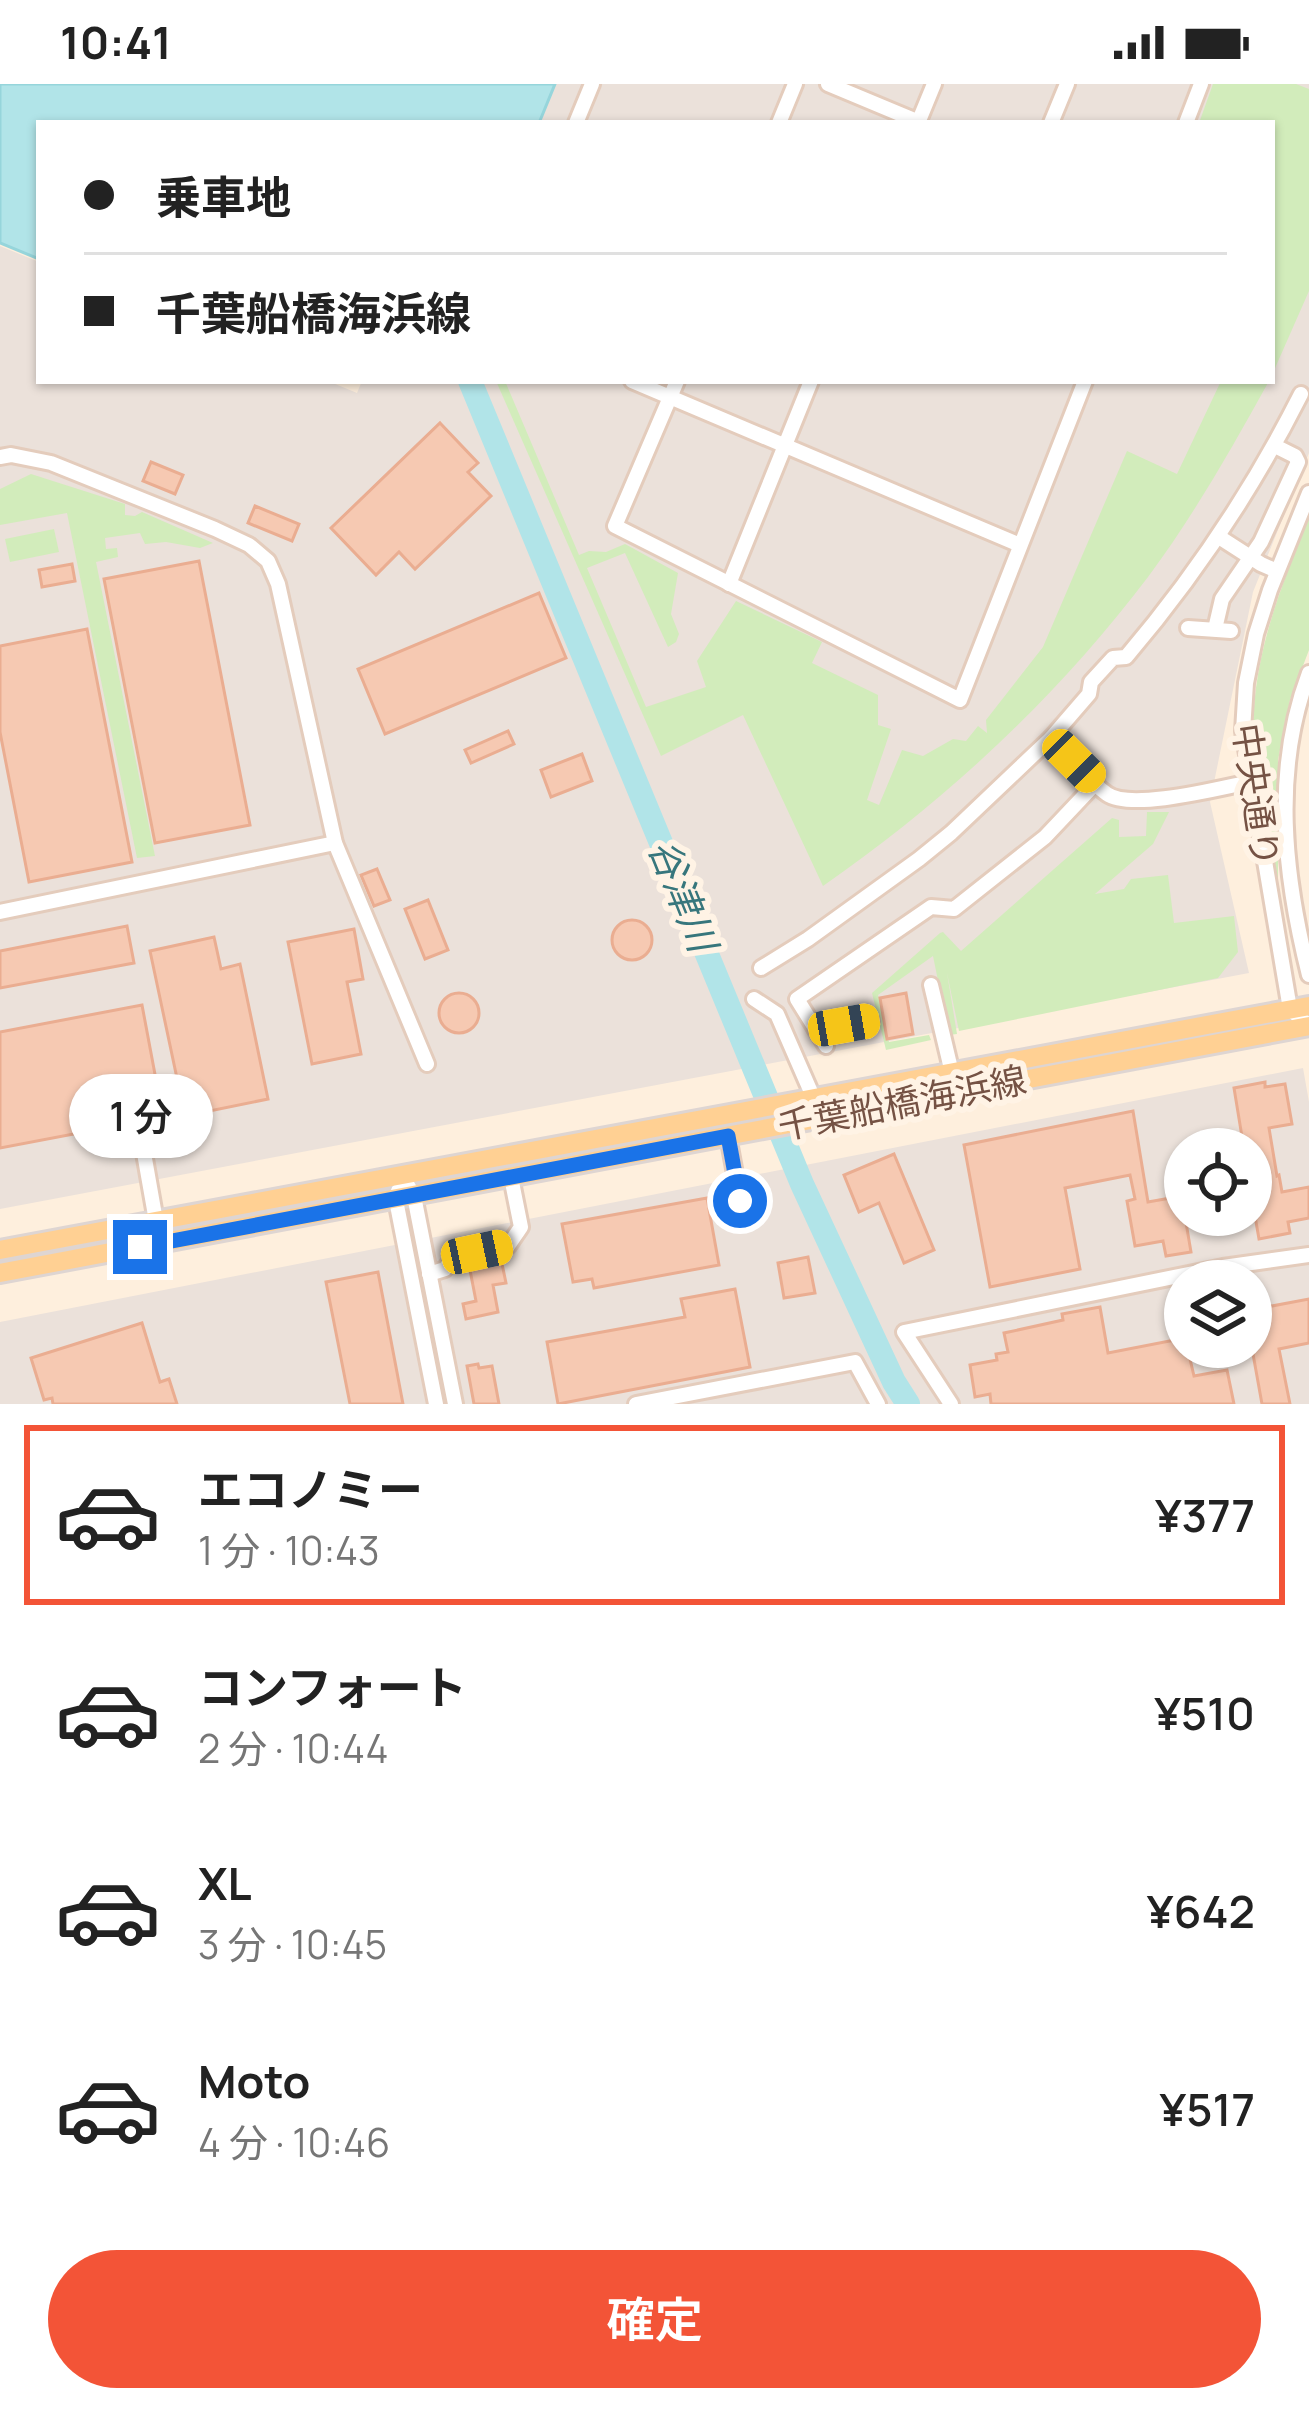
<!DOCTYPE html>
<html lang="ja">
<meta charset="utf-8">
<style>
:root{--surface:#fff;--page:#f2f2f2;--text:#222;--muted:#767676;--line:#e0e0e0;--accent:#f35437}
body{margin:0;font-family:Manrope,"Noto Sans JP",sans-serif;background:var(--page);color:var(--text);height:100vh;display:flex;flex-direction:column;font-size:45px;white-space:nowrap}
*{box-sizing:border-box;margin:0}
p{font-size:39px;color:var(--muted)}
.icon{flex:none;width:66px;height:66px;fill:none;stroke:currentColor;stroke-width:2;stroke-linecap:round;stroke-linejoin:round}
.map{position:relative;height:1320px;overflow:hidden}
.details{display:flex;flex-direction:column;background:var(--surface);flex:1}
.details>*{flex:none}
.hud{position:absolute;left:36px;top:36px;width:1239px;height:264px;border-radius:0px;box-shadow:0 3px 9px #0004;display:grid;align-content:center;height:264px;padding:0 48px;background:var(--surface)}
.controls{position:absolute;left:1164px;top:1044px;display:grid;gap:24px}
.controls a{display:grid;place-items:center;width:108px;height:108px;border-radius:50%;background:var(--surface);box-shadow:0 3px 9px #0004;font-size:60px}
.end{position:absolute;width:54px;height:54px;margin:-27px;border:15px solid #1a73e8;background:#fff;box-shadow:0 0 0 6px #fff}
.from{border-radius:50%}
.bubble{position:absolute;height:84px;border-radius:42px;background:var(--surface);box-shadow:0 3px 9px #0004;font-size:39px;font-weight:600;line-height:84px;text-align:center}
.car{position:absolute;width:36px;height:72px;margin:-36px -18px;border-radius:15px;box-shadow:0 0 9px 3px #0007;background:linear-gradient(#f5c518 24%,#345 0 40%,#f5c518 0 76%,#345 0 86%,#f5c518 0)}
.hud b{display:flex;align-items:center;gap:42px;height:114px;font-size:45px}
.hud b+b{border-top:3px solid var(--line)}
.hud i{width:30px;height:30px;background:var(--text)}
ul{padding:21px 0 0;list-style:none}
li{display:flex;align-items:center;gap:36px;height:180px;margin:0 24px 18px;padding:0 24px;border:6px solid transparent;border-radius:0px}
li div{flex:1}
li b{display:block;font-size:45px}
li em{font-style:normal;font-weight:600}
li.on{border-color:var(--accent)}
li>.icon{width:108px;height:108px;stroke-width:1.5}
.button{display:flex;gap:24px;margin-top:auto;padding:24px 48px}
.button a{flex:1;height:138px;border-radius:72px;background:var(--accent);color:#fff;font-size:48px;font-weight:600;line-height:138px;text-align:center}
.status{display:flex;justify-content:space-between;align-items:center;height:84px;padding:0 60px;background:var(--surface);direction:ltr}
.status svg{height:33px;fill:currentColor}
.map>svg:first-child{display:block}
</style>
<div class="status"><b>10:41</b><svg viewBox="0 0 49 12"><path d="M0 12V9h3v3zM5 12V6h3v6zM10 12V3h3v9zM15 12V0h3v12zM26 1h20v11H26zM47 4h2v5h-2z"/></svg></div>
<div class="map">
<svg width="1309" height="1320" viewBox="0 0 1309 1320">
<rect width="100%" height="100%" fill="#feefdd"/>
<g fill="#ebe1da" fill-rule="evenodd">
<polygon points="553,0 1309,0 1309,369 1253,508 1210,718 1249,889 0,1125 0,162 39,178 39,297 328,297 357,309 362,297 1272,297 1272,39 537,39"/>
<path d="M1303,984L1309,1018V1320H0V1238ZM1185,1065H1251V1131H1185ZM1185,1197H1251V1263H1185Z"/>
</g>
<g fill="#d2ecbb">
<polygon points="1213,0 1296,0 1309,5 1309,207 1272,291 1272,39 1199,39"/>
<path d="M496,297H505L579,471L589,467L606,468L625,460L678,489L671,530L679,550L676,558L668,563L625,469L587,484L646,623L706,603L697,577L736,517L822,558L812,579L878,611V641L891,645L867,716L879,721L902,666L923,672L953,655L966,657L978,642L987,649L986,636L1043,563L1127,367L1177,390L1221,297H1269C1232,364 1194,431 1148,493C1057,613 947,716 823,802L743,631L661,672Z"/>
<polygon points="31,390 125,420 125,431 135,432 142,428 213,459 200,464 166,458 145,460 140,449 105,454 106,465 117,464 118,473 96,478 155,772 137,774 67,429 0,441 0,405"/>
<path d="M1309,434V566L1290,616L1278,676V806C1270,757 1254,698 1253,649C1253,572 1280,504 1309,434Z"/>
<polygon points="54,445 59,468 10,478 5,455"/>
<polygon points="1147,728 1169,728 1153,760 1095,810 1124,805 1131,795 1168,791 1174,839 1234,832 1238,868 1218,894 959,947 947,889 957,950 949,951 933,872 878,911 889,958 929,951 931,956 886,966 872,909 940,849 943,848 961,867 1112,734 1119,736 1119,753 1146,752"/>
</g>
<polygon fill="#b1e4e8" stroke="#96d5db" stroke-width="3" points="0,0 555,0 539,39 39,39 39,175 0,159"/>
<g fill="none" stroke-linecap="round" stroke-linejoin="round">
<polyline stroke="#b1e4e8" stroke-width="24" points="470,297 802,1100 894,1298 908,1320"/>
</g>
<g fill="#f6c9b2" stroke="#eaad91" stroke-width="3">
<polygon points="440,339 478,379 468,388 491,412 415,485 399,468 376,491 331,444"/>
<polygon points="151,378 183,391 175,410 143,397"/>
<polygon points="255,422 299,440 292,457 248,439"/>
<polygon points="199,477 250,741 155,759 104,495"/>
<polygon points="72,480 75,497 42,503 39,486"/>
<polygon points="539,509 566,574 385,650 358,585"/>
<polygon points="87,545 132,778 29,798 0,648 0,562"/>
<polygon points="508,647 514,660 471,679 465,666"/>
<polygon points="582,670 592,697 551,713 541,686"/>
<polygon points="377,785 390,816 374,822 361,791"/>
<polygon points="428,816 448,866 425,875 405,825"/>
<circle cx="632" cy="856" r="20"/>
<polygon points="127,842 134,879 0,904 0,867"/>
<polygon points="354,845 363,895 347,898 361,970 312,980 288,858"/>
<polygon points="214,853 221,885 240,880 268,1015 185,1032 150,867"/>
<circle cx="459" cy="929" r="20"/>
<polygon points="906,909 913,950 887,955 880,914"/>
<polygon points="142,921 163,1033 0,1064 0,948"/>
<polygon points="1265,998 1265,1003 1285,1000 1292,1040 1269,1044 1277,1092 1279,1091 1282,1108 1309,1103 1309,1134 1288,1138 1290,1149 1259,1155 1251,1109 1251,1065 1244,1065 1234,1004"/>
<polygon points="1133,1027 1148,1118 1176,1113 1178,1122 1183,1121 1191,1168 1166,1172 1163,1157 1135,1162 1127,1117 1135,1115 1130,1091 1065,1104 1080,1185 990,1203 964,1061"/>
<polygon points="894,1070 934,1166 904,1179 879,1119 859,1128 844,1091"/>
<polygon points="707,1114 719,1181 594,1204 592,1195 573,1198 562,1140"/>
<polygon points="808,1173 815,1209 784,1214 778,1179"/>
<polygon points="501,1175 506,1199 493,1201 498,1228 466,1235 463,1220 476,1217 469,1181"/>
<polygon points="378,1188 403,1320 350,1320 326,1198"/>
<polygon points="735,1205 750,1283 558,1320 547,1258 685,1233 681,1215"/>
<polygon points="1309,1215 1309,1259 1279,1265 1290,1320 1262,1320 1253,1270 1225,1275 1223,1263 1251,1263 1251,1226"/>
<polygon points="1100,1223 1108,1269 1185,1254 1194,1292 1227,1286 1234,1320 991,1320 990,1310 975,1313 970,1281 997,1276 996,1270 1008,1268 1004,1249 1063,1236 1062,1230"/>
<polygon points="142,1239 160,1298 169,1295 177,1320 53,1320 52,1314 44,1316 31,1274"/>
<polygon points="478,1280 479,1284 492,1282 499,1320 474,1320 467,1282"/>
</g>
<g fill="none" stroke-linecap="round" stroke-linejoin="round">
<g stroke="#e4ccbc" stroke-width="20">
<g id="minor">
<polyline points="828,0 919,38"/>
<polyline points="576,39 592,0"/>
<polyline points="779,39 795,0"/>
<polyline points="918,39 934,0"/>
<polyline points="1051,39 1067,0"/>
<polyline points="1186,39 1201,0"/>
<polyline points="632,297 1020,461"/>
<polyline points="677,297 615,442 960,616 1085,297"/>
<polyline points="0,373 11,371 51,379 215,445 249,461 268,477 278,500 335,759 427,980"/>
<polyline points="1309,409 1270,506 1256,550 1246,599 1243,647 1290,925 1309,942"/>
<polyline points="1219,453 1261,480 1277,487"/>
<polyline points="729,500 811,297"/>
<polyline points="1188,544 1231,547"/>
<polyline points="1215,545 1222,515 1261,458 1298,378 1295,372 1275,362"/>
<path d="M1309,589C1272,687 1284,791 1309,891"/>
<path d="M1051,654C1069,672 1086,695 1107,710C1131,727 1220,704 1250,698"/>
<polyline points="0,828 335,759"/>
<path d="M761,884L808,855L919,775L951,749L1051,654L1089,610L1091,598L1113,574L1126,573C1195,492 1253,405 1301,310"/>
<polyline points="931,901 952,989"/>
<polyline points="754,915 777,930 814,1015"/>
<polyline points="816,946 871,937"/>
<polyline points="826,962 797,915 931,823 954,825 1045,753 1096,699"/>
<polyline points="728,1052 740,1117"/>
<polyline points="144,1069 156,1137"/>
<polyline points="402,1091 414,1112 455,1320"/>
<polyline points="398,1107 396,1116 436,1320"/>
<polyline points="429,1190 445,1185 453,1173 508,1162 521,1143 511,1093"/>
<polyline points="636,1320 855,1278 878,1320"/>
<polyline points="951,1320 904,1248 1223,1183 1309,1171"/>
</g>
</g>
<g stroke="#ded5d2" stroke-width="24">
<g id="major">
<polyline points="0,1166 1309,922"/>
<polyline points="0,1189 1309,942"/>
</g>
</g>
<use href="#minor" stroke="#fff" stroke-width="14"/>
<use href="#major" stroke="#ffd093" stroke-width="18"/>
</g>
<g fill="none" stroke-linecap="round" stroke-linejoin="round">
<polyline stroke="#1a73e8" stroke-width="15" points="140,1163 728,1052 740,1117"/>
</g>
<g text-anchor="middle" stroke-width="12" stroke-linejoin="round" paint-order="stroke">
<g font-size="36" fill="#755244" stroke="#fff3e5">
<text transform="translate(1256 711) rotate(82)" y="13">中央通り</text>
<text transform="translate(902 1019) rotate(-11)" y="13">千葉船橋海浜線</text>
</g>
<g font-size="39" font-style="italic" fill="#37767c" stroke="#fff3e5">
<text transform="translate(683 811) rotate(68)" y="14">谷津川</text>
</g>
</g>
</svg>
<div class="controls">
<a><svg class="icon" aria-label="locate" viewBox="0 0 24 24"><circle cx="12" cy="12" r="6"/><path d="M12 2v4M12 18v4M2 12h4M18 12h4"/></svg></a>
<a><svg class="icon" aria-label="layers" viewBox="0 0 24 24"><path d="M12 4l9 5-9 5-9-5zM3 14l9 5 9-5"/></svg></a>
</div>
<i class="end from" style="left:740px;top:1117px"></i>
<i class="end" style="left:140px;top:1163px"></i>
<div class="bubble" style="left:69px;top:990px;width:144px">1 分</div>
<i class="car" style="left:1074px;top:677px;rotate:135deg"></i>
<i class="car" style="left:844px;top:941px;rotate:80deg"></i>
<i class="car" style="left:477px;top:1168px;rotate:78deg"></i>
<div class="hud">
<b><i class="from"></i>乗車地</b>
<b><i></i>千葉船橋海浜線</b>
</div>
</div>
<section class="details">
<ul>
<li class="on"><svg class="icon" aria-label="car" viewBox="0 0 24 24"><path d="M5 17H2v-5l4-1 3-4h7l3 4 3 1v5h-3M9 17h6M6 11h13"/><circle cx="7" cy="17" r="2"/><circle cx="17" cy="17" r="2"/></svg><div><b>エコノミー</b><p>1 分 · 10:43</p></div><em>¥377</em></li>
<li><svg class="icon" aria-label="car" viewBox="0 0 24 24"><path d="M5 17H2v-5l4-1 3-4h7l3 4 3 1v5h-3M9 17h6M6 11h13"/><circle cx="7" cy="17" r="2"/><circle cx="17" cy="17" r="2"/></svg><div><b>コンフォート</b><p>2 分 · 10:44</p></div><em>¥510</em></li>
<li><svg class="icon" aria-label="car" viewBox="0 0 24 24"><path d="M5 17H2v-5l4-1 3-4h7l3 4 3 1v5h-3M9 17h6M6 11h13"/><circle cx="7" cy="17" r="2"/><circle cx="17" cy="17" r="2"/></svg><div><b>XL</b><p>3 分 · 10:45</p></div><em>¥642</em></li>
<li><svg class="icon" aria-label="car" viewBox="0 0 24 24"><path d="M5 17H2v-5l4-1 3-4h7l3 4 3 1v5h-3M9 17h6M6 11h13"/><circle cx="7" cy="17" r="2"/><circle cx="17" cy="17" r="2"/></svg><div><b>Moto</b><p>4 分 · 10:46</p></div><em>¥517</em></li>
</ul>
<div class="button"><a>確定</a></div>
</section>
